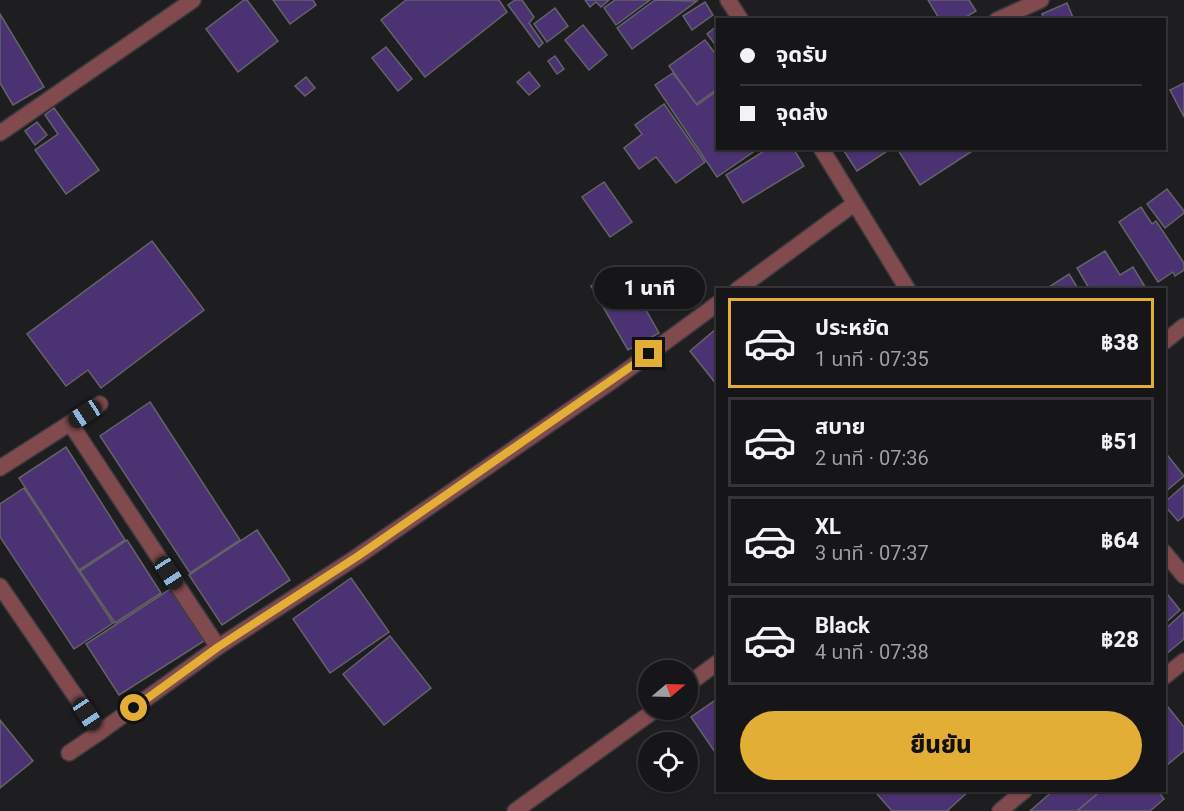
<!DOCTYPE html>
<html lang="th">
<meta charset="utf-8">
<style>
:root{--surface:#161618;--page:#232325;--text:#f1f3f6;--muted:#9e9fa2;--line:#353537;--accent:#e3ae35}
body{margin:0;font-family:Roboto,"Noto Sans Thai",sans-serif;background:var(--page);color:var(--text);height:100vh;display:flex;flex-direction:column;font-size:22px;white-space:nowrap}
*{box-sizing:border-box;margin:0}
p{font-size:20px;color:var(--muted)}
.icon{flex:none;width:33px;height:33px;fill:none;stroke:currentColor;stroke-width:2;stroke-linecap:round;stroke-linejoin:round}
.map{position:relative;flex:1;overflow:hidden}
.panel{position:absolute;left:716px;top:288px;width:450px;height:504px;display:flex;flex-direction:column;background:var(--surface);border-radius:0px;box-shadow:0 2px 4px #0004,0 0 0 2px var(--line)}
.panel>*{flex:none}
.hud{position:absolute;left:716px;top:18px;width:450px;height:132px;border-radius:0px;box-shadow:0 2px 4px #0004,0 0 0 2px var(--line);display:grid;align-content:center;height:132px;padding:0 24px;background:var(--surface)}
.needle{width:39px;rotate:71deg}
.tools{position:absolute;left:638px;top:660px;display:grid;gap:12px}
.tools a{display:grid;place-items:center;width:60px;height:60px;border-radius:50%;background:var(--surface);box-shadow:0 2px 4px #0004,0 0 0 2px var(--line);font-size:30px}
.end{position:absolute;width:27px;height:27px;margin:-14px;border:8px solid #e3ae35;background:#111;box-shadow:0 0 0 3px #111}
.from{border-radius:50%}
.bubble{position:absolute;height:42px;border-radius:21px;background:var(--surface);box-shadow:0 2px 4px #0004,0 0 0 2px var(--line);font-size:20px;font-weight:800;line-height:42px;text-align:center}
.car{position:absolute;width:18px;height:36px;margin:-18px -9px;border-radius:8px;box-shadow:0 0 4px 2px #0007;background:linear-gradient(#222 24%,#8ab4d8 0 40%,#222 0 76%,#8ab4d8 0 86%,#222 0)}
.hud b{display:flex;align-items:center;gap:21px;height:57px;font-size:22px}
.hud b+b{border-top:2px solid var(--line)}
.hud i{width:15px;height:15px;background:var(--text)}
ul{padding:10px 0 0;list-style:none}
li{display:flex;align-items:center;gap:18px;height:90px;margin:0 12px 9px;padding:0 12px;border:3px solid var(--line);border-radius:0px}
li div{flex:1}
li b{display:block;font-size:22px}
li em{font-style:normal;font-weight:800}
li.selected{border-color:var(--accent)}
li>.icon{width:54px;height:54px;stroke-width:1.5}
.cta{display:flex;gap:12px;margin-top:auto;padding:12px 24px}
.cta a{flex:1;height:69px;border-radius:36px;background:var(--accent);color:#111;font-size:24px;font-weight:800;line-height:69px;text-align:center}
.map>svg:first-child{display:block}
</style>
<div class="map">
<svg width="1184" height="811" viewBox="0 0 1184 811">
<rect width="100%" height="100%" fill="#1e1d20"/>
<g fill="#4b3272" stroke="#646367" stroke-width="1.5">
<polygon points="244,0 247,0 278,41 238,72 206,29"/>
<polygon points="273,0 313,0 316,5 290,24"/>
<polygon points="406,0 499,0 507,12 425,77 381,20"/>
<polygon points="515,0 522,0 534,17 529,23 543,43 539,47 508,5"/>
<polygon points="585,0 609,0 601,7 596,2 590,7"/>
<polygon points="615,0 650,0 616,25 604,8"/>
<polygon points="655,0 697,1 632,49 617,28"/>
<polygon points="928,0 969,0 976,11 961,20 940,20"/>
<polygon points="705,2 713,15 692,30 683,16"/>
<polygon points="1067,3 1074,20 1044,20 1042,14"/>
<polygon points="555,8 568,26 547,42 534,24"/>
<polygon points="0,14 44,87 13,105 0,83"/>
<polygon points="583,25 607,55 589,70 565,40"/>
<polygon points="717,26 717,47 707,34"/>
<polygon points="705,40 717,56 717,89 696,104 669,66"/>
<polygon points="386,47 412,79 398,91 372,58"/>
<polygon points="555,56 564,69 557,74 548,61"/>
<polygon points="529,72 540,86 529,95 517,82"/>
<polygon points="673,73 697,105 717,91 717,148 759,148 717,177 655,85"/>
<polygon points="306,77 315,88 305,96 295,86"/>
<polygon points="1184,83 1184,117 1170,90"/>
<polygon points="664,104 705,162 676,183 656,157 639,169 624,148 642,134 635,125"/>
<polygon points="54,108 99,170 66,194 35,150 58,134 45,115"/>
<polygon points="37,122 47,135 35,145 25,131"/>
<polygon points="769,148 793,148 804,166 743,203 726,175"/>
<polygon points="842,148 892,148 857,171"/>
<polygon points="901,148 977,148 920,185 898,150"/>
<polygon points="604,182 632,222 610,237 582,197"/>
<polygon points="1167,189 1184,211 1184,213 1165,228 1147,204"/>
<polygon points="1141,207 1152,224 1156,221 1184,263 1184,270 1175,276 1173,272 1158,282 1119,222"/>
<polygon points="152,241 204,310 101,388 88,370 66,386 27,334"/>
<polygon points="1105,251 1120,275 1133,267 1147,290 1090,290 1077,268"/>
<polygon points="622,268 659,333 628,350 591,286"/>
<polygon points="1069,274 1079,290 1051,290 1049,287"/>
<polygon points="716,329 717,331 717,385 690,351"/>
<polygon points="150,402 240,540 190,573 100,436"/>
<polygon points="66,447 125,540 79,570 19,478"/>
<polygon points="1164,451 1184,476 1164,493"/>
<polygon points="1184,485 1184,516 1178,521 1164,505 1164,503"/>
<polygon points="24,488 113,623 74,649 0,537 0,504"/>
<polygon points="257,530 290,580 222,625 189,575"/>
<polygon points="127,540 161,593 115,623 80,571"/>
<polygon points="351,578 389,632 330,673 293,619"/>
<polygon points="170,589 204,641 119,695 86,644"/>
<polygon points="1164,590 1180,610 1164,624"/>
<polygon points="1184,612 1184,639 1164,656 1164,630"/>
<polygon points="390,636 431,688 384,725 343,674"/>
<polygon points="717,699 717,755 691,717"/>
<polygon points="1164,702 1184,727 1184,751 1167,765 1164,762"/>
<polygon points="0,720 33,761 0,788"/>
<polygon points="881,790 970,790 948,810 949,811 892,811 877,794"/>
<polygon points="1054,790 1102,790 1077,811 1030,811"/>
<polygon points="1102,790 1157,790 1164,799 1150,811 1077,811"/>
</g>
<g fill="none" stroke-linecap="round" stroke-linejoin="round">
<g stroke="#3b3a3d" stroke-width="18">
<g id="minor">
<polyline points="997,20 1041,0"/>
<polyline points="0,133 193,0"/>
<polyline points="737,290 854,204"/>
<polyline points="1164,342 1184,326"/>
<polyline points="70,423 218,647"/>
<polyline points="0,468 100,404"/>
<polyline points="0,586 100,732 218,647 358,556 615,379 717,304"/>
<polyline points="1164,677 1184,661"/>
<polyline points="69,753 100,732"/>
<polyline points="1000,811 1025,790"/>
</g>
</g>
<g stroke="#3b3a3d" stroke-width="18">
<g id="tertiary">
<polyline points="728,0 741,20"/>
<polyline points="821,148 908,290"/>
<polyline points="1164,552 1184,576"/>
<polyline points="687,685 717,663"/>
<polyline points="515,811 655,710"/>
</g>
</g>
<use href="#minor" stroke="#814a4e" stroke-width="15"/>
<use href="#tertiary" stroke="#814a4e" stroke-width="15"/>
</g>
<g fill="none" stroke-linecap="round" stroke-linejoin="round">
<polyline stroke="#e3ae35" stroke-width="8" points="134,708 218,647 358,556 649,354"/>
</g>
</svg>
<div class="tools">
<a><svg class="needle" viewBox="-14 -14 28 28"><path d="M0-13l5 13h-10z" fill="#e53935"/><path d="M0 13l5-13h-10z" fill="#9e9fa2"/></svg></a>
<a><svg class="icon" aria-label="locate" viewBox="0 0 24 24"><circle cx="12" cy="12" r="6"/><path d="M12 2v4M12 18v4M2 12h4M18 12h4"/></svg></a>
</div>
<i class="end from" style="left:134px;top:708px"></i>
<i class="end" style="left:649px;top:354px"></i>
<div class="bubble" style="left:594px;top:267px;width:111px">1 นาที</div>
<i class="car" style="left:85px;top:414px;rotate:237deg"></i>
<i class="car" style="left:169px;top:573px;rotate:147deg"></i>
<i class="car" style="left:87px;top:714px;rotate:146deg"></i>
<div class="hud">
<b><i class="from"></i>จุดรับ</b>
<b><i></i>จุดส่ง</b>
</div>
<section class="panel">
<ul>
<li class="selected"><svg class="icon" aria-label="car" viewBox="0 0 24 24"><path d="M5 17H2v-5l4-1 3-4h7l3 4 3 1v5h-3M9 17h6M6 11h13"/><circle cx="7" cy="17" r="2"/><circle cx="17" cy="17" r="2"/></svg><div><b>ประหยัด</b><p>1 นาที · 07:35</p></div><em>฿38</em></li>
<li><svg class="icon" aria-label="car" viewBox="0 0 24 24"><path d="M5 17H2v-5l4-1 3-4h7l3 4 3 1v5h-3M9 17h6M6 11h13"/><circle cx="7" cy="17" r="2"/><circle cx="17" cy="17" r="2"/></svg><div><b>สบาย</b><p>2 นาที · 07:36</p></div><em>฿51</em></li>
<li><svg class="icon" aria-label="car" viewBox="0 0 24 24"><path d="M5 17H2v-5l4-1 3-4h7l3 4 3 1v5h-3M9 17h6M6 11h13"/><circle cx="7" cy="17" r="2"/><circle cx="17" cy="17" r="2"/></svg><div><b>XL</b><p>3 นาที · 07:37</p></div><em>฿64</em></li>
<li><svg class="icon" aria-label="car" viewBox="0 0 24 24"><path d="M5 17H2v-5l4-1 3-4h7l3 4 3 1v5h-3M9 17h6M6 11h13"/><circle cx="7" cy="17" r="2"/><circle cx="17" cy="17" r="2"/></svg><div><b>Black</b><p>4 นาที · 07:38</p></div><em>฿28</em></li>
</ul>
<div class="cta"><a>ยืนยัน</a></div>
</section>
</div>
